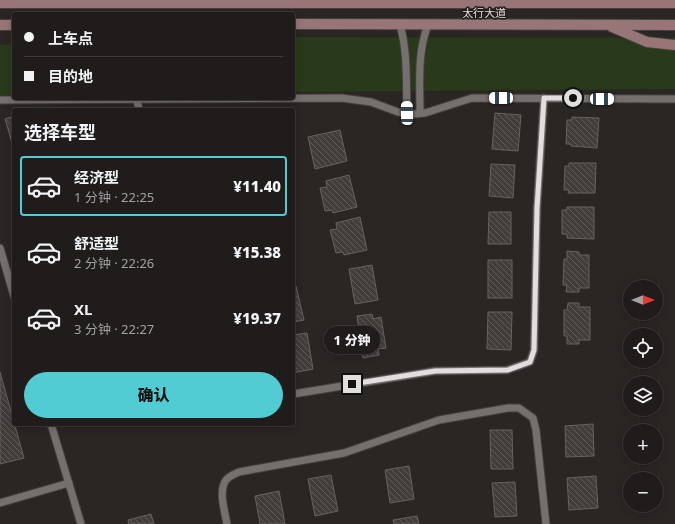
<!DOCTYPE html>
<html lang="zh">
<meta charset="utf-8">
<style>
:root{--surface:#201c1b;--page:#2d2928;--text:#f1f3f6;--muted:#a2a1a3;--line:#3d3a3a;--accent:#51ccd2}
body{margin:0;font-family:"Noto Sans","Noto Sans SC",sans-serif;background:var(--page);color:var(--text);height:100vh;display:flex;flex-direction:column;font-size:15px;white-space:nowrap}
*{box-sizing:border-box;margin:0}
p{font-size:13px;color:var(--muted)}
.icon{flex:none;width:22px;height:22px;fill:none;stroke:currentColor;stroke-width:2;stroke-linecap:round;stroke-linejoin:round}
.map{position:relative;flex:1;overflow:hidden}
.sheet{position:absolute;left:12px;top:108px;width:283px;height:318px;display:flex;flex-direction:column;background:var(--surface);border-radius:4px;box-shadow:0 2px 10px #0003,0 0 0 1px var(--line)}
.sheet>*{flex:none}
.hud{position:absolute;left:12px;top:12px;width:283px;height:88px;border-radius:4px;box-shadow:0 2px 10px #0003,0 0 0 1px var(--line);display:grid;align-content:center;height:88px;padding:0 12px;background:var(--surface)}
.needle{width:26px;rotate:90deg}
.fabs{position:absolute;left:623px;top:280px;display:grid;gap:8px}
.fabs a{display:grid;place-items:center;width:40px;height:40px;border-radius:50%;background:var(--surface);box-shadow:0 2px 10px #0003,0 0 0 1px var(--line);font-size:20px}
.end{position:absolute;width:18px;height:18px;margin:-9px;border:5px solid #e1dedd;background:#111;box-shadow:0 0 0 2px #111}
.from{border-radius:50%}
.bubble{position:absolute;height:28px;border-radius:14px;background:var(--surface);box-shadow:0 2px 10px #0003,0 0 0 1px var(--line);font-size:13px;font-weight:800;line-height:28px;text-align:center}
.car{position:absolute;width:12px;height:24px;margin:-12px -6px;border-radius:5px;box-shadow:0 0 3px 1px #0007;background:linear-gradient(#fff 24%,#345 0 40%,#fff 0 76%,#345 0 86%,#fff 0)}
.hud b{display:flex;align-items:center;gap:14px;height:38px;font-size:15px}
.hud b+b{border-top:1px solid var(--line)}
.hud i{width:10px;height:10px;background:var(--text)}
ul{padding:0;list-style:none}
li{display:flex;align-items:center;gap:12px;height:60px;margin:0 8px 6px;padding:0 4px;border:2px solid transparent;border-radius:4px}
li div{flex:1}
li b{display:block;font-size:15px}
li em{font-style:normal;font-weight:800}
li.selected{border-color:var(--accent)}
li>.icon{width:36px;height:36px;stroke-width:1.5}
h2{padding:0 12px;font-size:18px;line-height:48px}
.cta{display:flex;gap:8px;margin-top:auto;padding:8px 12px}
.cta a{flex:1;height:46px;border-radius:24px;background:var(--accent);color:#111;font-size:16px;font-weight:800;line-height:46px;text-align:center}
.map>svg:first-child{display:block}
</style>
<div class="map">
<svg width="675" height="524" viewBox="0 0 675 524">
<defs>
<pattern id="building-back-hatch" width="6" height="6" patternUnits="userSpaceOnUse"><rect width="6" height="6" fill="#423d3b"/><path d="M-1 5l2 2M0 0l6 6M5-1l2 2" fill="none" stroke="#5d5957"/></pattern>
</defs>
<rect width="100%" height="100%" fill="#2a2624"/>
<g fill="#283a19">
<polygon points="293,37 675,38 675,89 293,92"/>
<polygon points="14,44 14,95 0,95 0,45"/>
</g>
<g fill="url(#building-back-hatch)" stroke="#676260">
<polygon points="495,113 521,115 518,151 492,149"/>
<polygon points="14,116 14,150 5,119"/>
<polygon points="572,117 599,118 597,148 571,146 571,144 566,144 567,120 572,120"/>
<polygon points="340,130 347,161 315,169 308,137"/>
<polygon points="569,163 596,163 595,193 568,193 569,190 564,190 565,166 569,166"/>
<polygon points="491,164 515,165 513,198 489,196"/>
<polygon points="349,175 357,207 333,213 332,210 325,211 320,188 327,187 326,181"/>
<polygon points="567,207 594,207 594,239 567,238 567,234 562,234 562,210 567,210"/>
<polygon points="489,212 511,212 511,244 488,244"/>
<polygon points="360,217 367,250 344,255 343,252 336,253 330,230 337,229 336,223"/>
<polygon points="567,251 579,252 579,255 589,255 589,288 579,288 579,292 566,292 567,285 563,285 564,259 567,259"/>
<rect x="488" y="260" width="24" height="38"/>
<polygon points="372,265 378,300 355,304 349,269"/>
<polygon points="293,286 296,286 304,320 293,322"/>
<polygon points="568,303 579,303 579,307 590,307 590,340 579,340 579,344 567,344 567,336 564,336 564,310 567,310"/>
<polygon points="488,312 512,312 511,350 487,349"/>
<polygon points="372,314 373,319 381,317 386,348 378,349 379,355 363,358 357,316"/>
<polygon points="307,333 313,369 293,373 293,335"/>
<polygon points="0,372 24,458 0,464"/>
<polygon points="593,424 594,456 566,457 565,426"/>
<polygon points="490,430 512,430 513,469 491,469"/>
<polygon points="409,466 414,499 390,503 385,470"/>
<polygon points="331,475 338,511 315,516 308,479"/>
<polygon points="596,476 598,508 569,510 567,478"/>
<polygon points="515,482 517,516 495,517 492,483"/>
<polygon points="279,491 285,524 260,524 255,496"/>
<polygon points="151,514 154,524 129,524 128,520"/>
<polygon points="417,516 419,524 394,524 393,520"/>
</g>
<g fill="none" stroke-linecap="round" stroke-linejoin="round">
<g stroke="#44413f" stroke-width="9">
<g id="lane">
<path d="M400,25C408,53 406,83 407,113"/>
<polyline points="0,100 342,98 371,102 398,112 415,114 425,113 472,98 675,99"/>
<polyline points="137,100 139,110"/>
<path d="M420,113C420,83 417,53 428,25"/>
<polyline points="0,248 14,296"/>
<polyline points="293,394 435,371 507,370 530,362 534,350 537,208 544,98"/>
<polyline points="51,424 81,524"/>
<polyline points="0,503 69,483"/>
<path d="M227,524C225,512 218,491 226,480C229,476 235,474 239,472L344,453L439,420L508,408H519L533,418L536,430L546,524"/>
</g>
</g>
<g stroke="#44413f" stroke-width="12">
<g id="secondary">
<polyline points="0,3 675,3"/>
<polyline points="293,24 675,25"/>
<polyline points="0,25 14,25"/>
<polyline points="612,27 647,42 675,45"/>
</g>
</g>
<use href="#lane" stroke="#75706e" stroke-width="7"/>
<use href="#secondary" stroke="#987677" stroke-width="10"/>
</g>
<g fill="none" stroke-linecap="round" stroke-linejoin="round">
<polyline stroke="#e1dedd" stroke-width="5" points="352,384 435,371 508,370 530,362 534,350 537,208 544,98 573,98"/>
</g>
<g text-anchor="middle" stroke-width="3" stroke-linejoin="round" paint-order="stroke">
<g font-size="11" fill="#e1dedd" stroke="#201c1a">
<text x="484" y="17">太行大道</text>
</g>
</g>
</svg>
<div class="fabs">
<a><svg class="needle" viewBox="-14 -14 28 28"><path d="M0-13l5 13h-10z" fill="#e53935"/><path d="M0 13l5-13h-10z" fill="#a2a1a3"/></svg></a>
<a><svg class="icon" aria-label="locate" viewBox="0 0 24 24"><circle cx="12" cy="12" r="6"/><path d="M12 2v4M12 18v4M2 12h4M18 12h4"/></svg></a>
<a><svg class="icon" aria-label="layers" viewBox="0 0 24 24"><path d="M12 4l9 5-9 5-9-5zM3 14l9 5 9-5"/></svg></a>
<a>+</a>
<a>−</a>
</div>
<i class="end from" style="left:573px;top:98px"></i>
<i class="end" style="left:352px;top:384px"></i>
<div class="bubble" style="left:324px;top:326px;width:56px">1 分钟</div>
<i class="car" style="left:501px;top:98px;rotate:270deg"></i>
<i class="car" style="left:602px;top:99px;rotate:90deg"></i>
<i class="car" style="left:407px;top:113px;rotate:359deg"></i>
<div class="hud">
<b><i class="from"></i>上车点</b>
<b><i></i>目的地</b>
</div>
<section class="sheet">
<h2>选择车型</h2>
<ul>
<li class="selected"><svg class="icon" aria-label="car" viewBox="0 0 24 24"><path d="M5 17H2v-5l4-1 3-4h7l3 4 3 1v5h-3M9 17h6M6 11h13"/><circle cx="7" cy="17" r="2"/><circle cx="17" cy="17" r="2"/></svg><div><b>经济型</b><p>1 分钟 · 22:25</p></div><em>¥11.40</em></li>
<li><svg class="icon" aria-label="car" viewBox="0 0 24 24"><path d="M5 17H2v-5l4-1 3-4h7l3 4 3 1v5h-3M9 17h6M6 11h13"/><circle cx="7" cy="17" r="2"/><circle cx="17" cy="17" r="2"/></svg><div><b>舒适型</b><p>2 分钟 · 22:26</p></div><em>¥15.38</em></li>
<li><svg class="icon" aria-label="car" viewBox="0 0 24 24"><path d="M5 17H2v-5l4-1 3-4h7l3 4 3 1v5h-3M9 17h6M6 11h13"/><circle cx="7" cy="17" r="2"/><circle cx="17" cy="17" r="2"/></svg><div><b>XL</b><p>3 分钟 · 22:27</p></div><em>¥19.37</em></li>
</ul>
<div class="cta"><a>确认</a></div>
</section>
</div>
